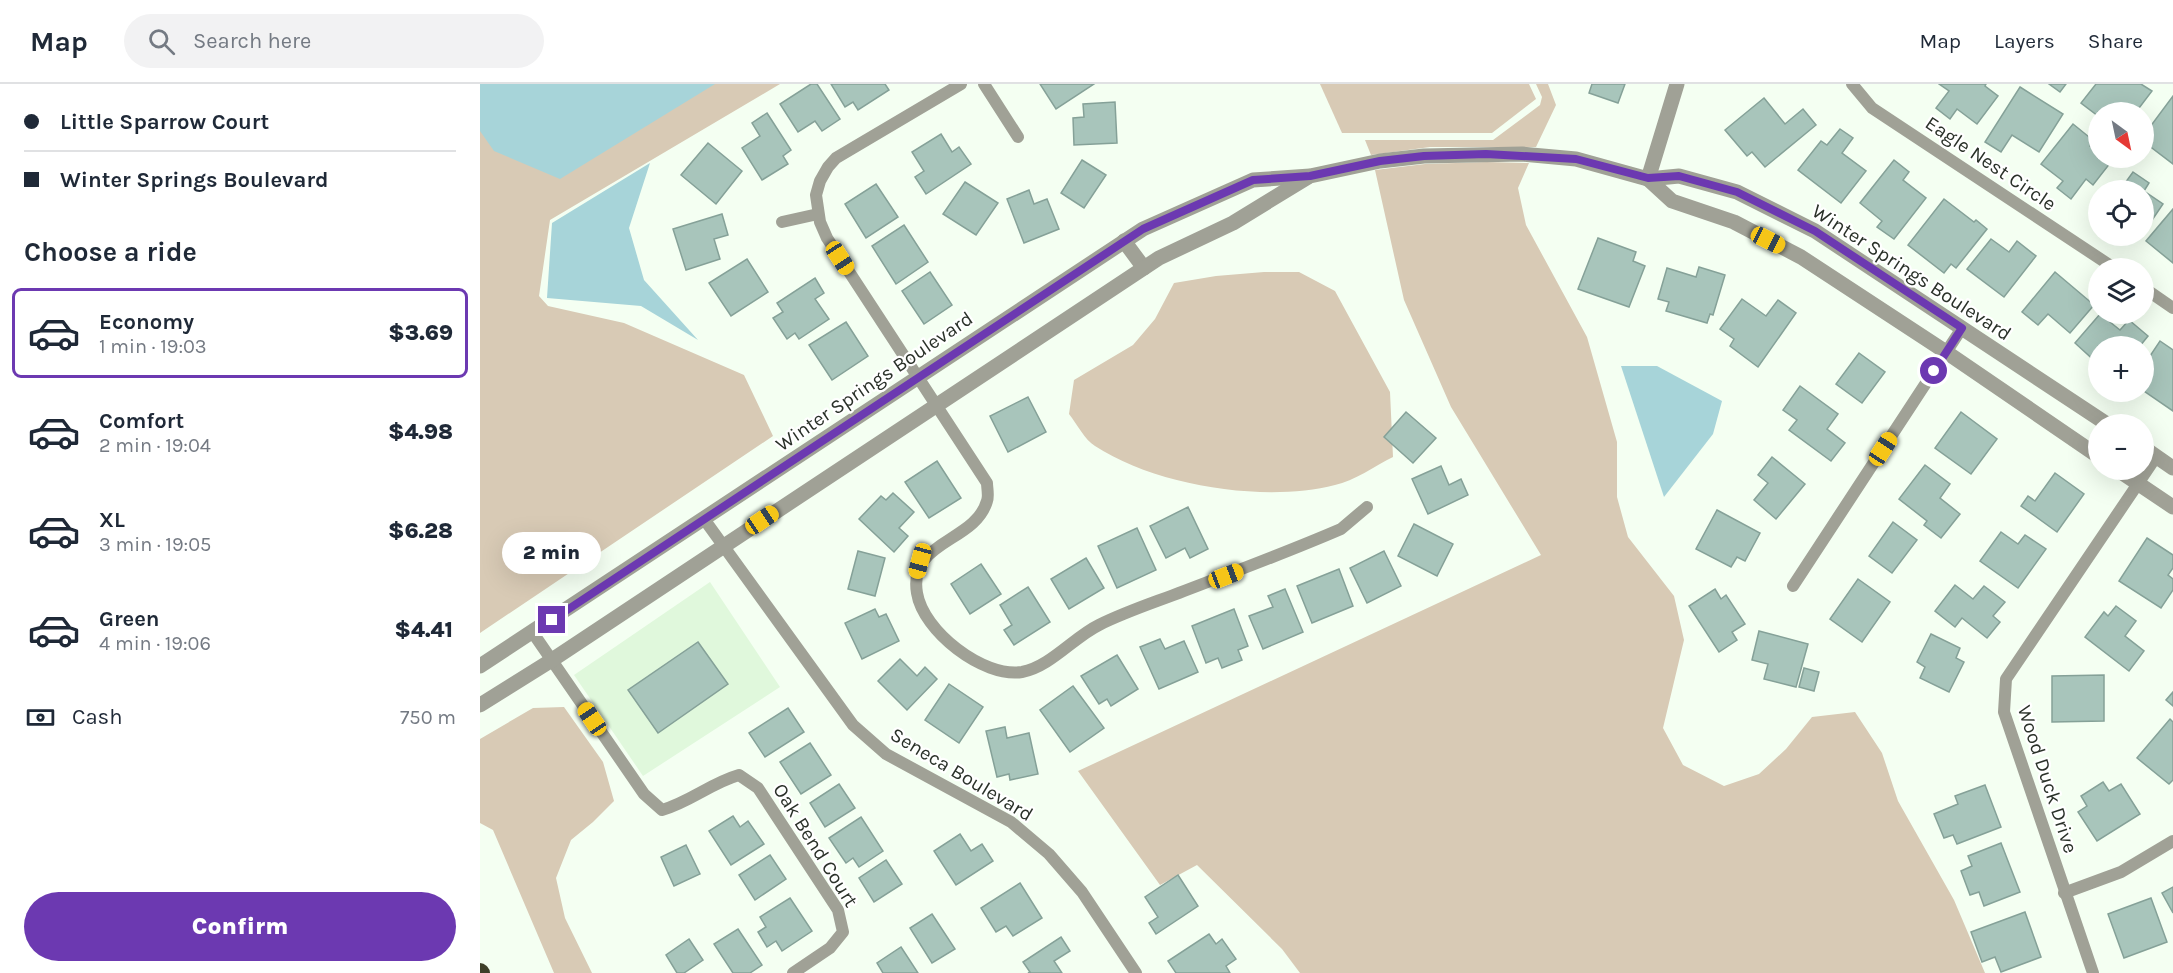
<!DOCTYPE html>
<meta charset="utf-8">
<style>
:root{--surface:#fff;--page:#f2f2f3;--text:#1f2937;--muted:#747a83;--line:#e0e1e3;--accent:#6c39b1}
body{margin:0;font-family:Karla,sans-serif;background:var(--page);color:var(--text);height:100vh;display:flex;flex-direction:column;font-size:22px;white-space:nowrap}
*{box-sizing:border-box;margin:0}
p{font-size:20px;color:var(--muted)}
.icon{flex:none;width:33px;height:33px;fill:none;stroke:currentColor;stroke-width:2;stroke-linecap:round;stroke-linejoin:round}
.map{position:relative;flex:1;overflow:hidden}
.side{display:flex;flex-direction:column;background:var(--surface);width:480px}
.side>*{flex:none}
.top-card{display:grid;align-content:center;height:132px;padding:0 24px;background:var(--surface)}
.needle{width:39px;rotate:147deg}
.controls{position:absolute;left:1608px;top:18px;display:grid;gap:12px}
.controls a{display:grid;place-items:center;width:66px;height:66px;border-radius:50%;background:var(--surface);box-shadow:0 6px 24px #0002;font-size:30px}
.end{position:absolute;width:27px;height:27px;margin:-14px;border:8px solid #6c39b1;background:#fff;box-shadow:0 0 0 3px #fff}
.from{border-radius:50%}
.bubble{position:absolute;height:42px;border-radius:21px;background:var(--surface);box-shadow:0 6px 24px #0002;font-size:20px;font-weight:800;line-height:42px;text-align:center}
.car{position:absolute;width:18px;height:36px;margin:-18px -9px;border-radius:8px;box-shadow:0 0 4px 2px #0007;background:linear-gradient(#f5c518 24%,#345 0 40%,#f5c518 0 76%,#345 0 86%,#f5c518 0)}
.top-card b{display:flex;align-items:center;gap:21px;height:57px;font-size:22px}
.top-card b+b{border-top:2px solid var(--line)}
.top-card i{width:15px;height:15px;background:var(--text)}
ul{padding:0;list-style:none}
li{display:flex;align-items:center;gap:18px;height:90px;margin:0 12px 9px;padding:0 12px;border:3px solid transparent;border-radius:9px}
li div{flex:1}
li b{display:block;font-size:22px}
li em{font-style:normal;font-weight:800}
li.current{border-color:var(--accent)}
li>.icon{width:54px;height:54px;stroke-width:1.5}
h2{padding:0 24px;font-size:27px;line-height:72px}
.pay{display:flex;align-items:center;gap:15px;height:66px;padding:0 24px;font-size:22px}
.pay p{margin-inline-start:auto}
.cta{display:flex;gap:12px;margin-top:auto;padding:12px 24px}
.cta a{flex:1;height:69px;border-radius:36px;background:var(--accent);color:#fff;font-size:24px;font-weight:800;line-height:69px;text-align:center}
header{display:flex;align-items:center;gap:36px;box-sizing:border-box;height:84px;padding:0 30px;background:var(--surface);border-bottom:2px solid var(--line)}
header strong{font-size:28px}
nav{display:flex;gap:33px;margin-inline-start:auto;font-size:21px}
.search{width:420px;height:54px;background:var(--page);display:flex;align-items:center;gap:15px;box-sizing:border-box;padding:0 21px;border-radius:33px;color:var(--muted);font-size:22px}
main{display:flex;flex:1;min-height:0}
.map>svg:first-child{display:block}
</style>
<header>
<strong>Map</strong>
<div class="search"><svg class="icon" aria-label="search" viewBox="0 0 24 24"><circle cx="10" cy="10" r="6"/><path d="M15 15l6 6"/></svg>Search here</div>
<nav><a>Map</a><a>Layers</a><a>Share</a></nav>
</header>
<main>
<section class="side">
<div class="top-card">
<b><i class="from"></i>Little Sparrow Court</b>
<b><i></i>Winter Springs Boulevard</b>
</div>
<h2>Choose a ride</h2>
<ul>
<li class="current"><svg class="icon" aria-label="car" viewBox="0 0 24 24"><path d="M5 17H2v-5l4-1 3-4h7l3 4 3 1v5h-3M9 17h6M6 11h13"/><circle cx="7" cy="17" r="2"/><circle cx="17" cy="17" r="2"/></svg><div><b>Economy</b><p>1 min · 19:03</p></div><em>$3.69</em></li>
<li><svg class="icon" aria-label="car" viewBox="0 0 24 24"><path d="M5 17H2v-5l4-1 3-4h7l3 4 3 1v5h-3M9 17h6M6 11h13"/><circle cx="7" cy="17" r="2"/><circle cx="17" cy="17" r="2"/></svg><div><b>Comfort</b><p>2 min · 19:04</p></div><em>$4.98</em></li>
<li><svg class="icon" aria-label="car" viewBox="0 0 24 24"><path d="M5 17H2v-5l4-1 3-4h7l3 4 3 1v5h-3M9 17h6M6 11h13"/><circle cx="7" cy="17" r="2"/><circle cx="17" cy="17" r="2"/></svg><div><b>XL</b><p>3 min · 19:05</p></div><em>$6.28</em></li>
<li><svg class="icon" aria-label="car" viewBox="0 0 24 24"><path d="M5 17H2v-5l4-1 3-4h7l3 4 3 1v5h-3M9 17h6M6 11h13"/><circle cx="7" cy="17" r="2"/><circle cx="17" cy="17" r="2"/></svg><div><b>Green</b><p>4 min · 19:06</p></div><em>$4.41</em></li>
</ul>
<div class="pay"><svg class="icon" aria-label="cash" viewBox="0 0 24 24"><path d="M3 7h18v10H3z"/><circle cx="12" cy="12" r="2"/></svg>Cash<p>750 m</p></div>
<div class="cta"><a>Confirm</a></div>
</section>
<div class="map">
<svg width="1693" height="889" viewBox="0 0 1693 889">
<rect width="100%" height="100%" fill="#f4fff2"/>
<polygon fill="#e0f8dc" points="230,498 300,603 163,692 94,591"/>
<g fill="#d8cab5">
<polygon points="0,0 300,0 70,136 59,212 68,222 144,239 264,291 293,352 0,549"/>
<polygon points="840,0 1049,0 1056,15 1012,49 862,49"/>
<polygon points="1056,0 1068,0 1076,21 1056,63 950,63 891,71 885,56 1013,56 1060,21 1062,13"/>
<polygon points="1007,78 1049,79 1038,104 1046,141 1107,253 1137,358 1137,413 1148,453 1194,512 1204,556 1183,644 1203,681 1244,702 1279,690 1306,665 1332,633 1375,628 1402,669 1418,717 1474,816 1505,889 820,889 802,865 717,781 680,801 598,687 1061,471 971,323 924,216 895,86 945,80"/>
<path d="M784,188H819L855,207L910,308L913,373C895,382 874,397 855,401C785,419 676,402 615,362C605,356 597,340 589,330L594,296L653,261L675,235L694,199L736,192Z"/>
<polygon points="84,623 123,678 134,717 113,738 91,756 76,794 85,834 112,889 74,889 13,746 0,739 0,655 53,624"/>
</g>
<g fill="#a7d4d9">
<polygon points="0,0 235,0 80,95 14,67 0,47"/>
<polygon points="170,79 149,144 164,196 218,256 161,222 67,214 72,139"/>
<polygon points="1141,282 1177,282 1242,317 1233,350 1184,413"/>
</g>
<g fill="#a8c5bb" stroke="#85a198" stroke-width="1.5">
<polygon points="331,0 337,0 360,35 342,47 335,37 318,48 300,20"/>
<polygon points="351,0 405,0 409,6 378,26 373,18 365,23"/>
<polygon points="560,0 614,0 576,25"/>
<polygon points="1112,0 1145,0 1138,19 1109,9"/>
<polygon points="1459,0 1506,0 1505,2 1518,12 1497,40 1477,25 1470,35 1456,24 1469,7"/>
<polygon points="1569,0 1586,0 1580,8"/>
<polygon points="1616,0 1661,0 1672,7 1656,28 1618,28 1618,32 1601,19"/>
<polygon points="1540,3 1583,30 1559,68 1532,51 1521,68 1505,58"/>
<polygon points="1693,12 1693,80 1664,58 1664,51"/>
<polygon points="1284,14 1305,40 1323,25 1336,41 1285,83 1272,68 1267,72 1245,46"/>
<polygon points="635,18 637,59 594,61 593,34 604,33 603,20"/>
<polygon points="287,29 311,66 303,72 308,80 282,96 262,64 280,52 272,39"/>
<polygon points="1593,40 1614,57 1610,62 1618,68 1618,74 1625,74 1631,78 1613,101 1606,95 1591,115 1577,104 1583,97 1561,80"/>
<polygon points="1360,45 1373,54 1362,69 1386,87 1361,119 1318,86 1341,57 1347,61"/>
<polygon points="461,50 472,68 479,63 491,80 446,110 435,93 444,87 432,68"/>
<polygon points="228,59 262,87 236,120 201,91"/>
<polygon points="602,76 626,91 604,124 581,109"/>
<polygon points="1414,76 1429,88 1423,96 1446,114 1414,155 1397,143 1402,137 1380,119"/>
<polygon points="1653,88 1669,99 1664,107 1683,120 1664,148 1664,106 1640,106"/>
<polygon points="485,98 518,119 496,151 463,130"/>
<polygon points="396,100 418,133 386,154 365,120"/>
<polygon points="549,106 554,120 567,115 579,145 544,159 527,115"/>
<polygon points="1464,115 1494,138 1496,136 1507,145 1476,184 1471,180 1464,189 1428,161"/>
<polygon points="1693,125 1693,179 1666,157"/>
<polygon points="242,130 248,151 234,155 240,175 206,186 193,145"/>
<polygon points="424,141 448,178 416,200 392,162"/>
<polygon points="1118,154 1156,168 1153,177 1165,182 1149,223 1098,205"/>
<polygon points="1511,155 1529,168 1537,157 1556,172 1524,213 1487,185"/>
<polygon points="267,175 288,208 251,232 229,199"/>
<polygon points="1219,183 1245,191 1233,231 1230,230 1227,239 1186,227 1189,218 1178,215 1187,184 1216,193"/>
<polygon points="450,188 472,221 444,240 422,207"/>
<polygon points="1575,188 1614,221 1590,249 1568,230 1558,241 1542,228"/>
<polygon points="335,194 344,209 335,215 349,235 319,255 315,249 307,255 293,234 303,228 297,219"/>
<polygon points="1262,215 1286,232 1298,216 1316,229 1278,283 1250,262 1254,255 1240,245"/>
<polygon points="1620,230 1640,246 1649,236 1668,252 1660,262 1618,262 1618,280 1595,259"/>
<polygon points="366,238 388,272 352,296 329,261"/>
<polygon points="1680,257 1693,266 1693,327 1664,307 1664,281"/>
<polygon points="1379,269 1405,288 1382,319 1356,300"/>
<polygon points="1320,302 1358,330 1347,345 1365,359 1351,377 1309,346 1317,336 1303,326"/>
<polygon points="548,313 566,348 528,368 510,332"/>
<polygon points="926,328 956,354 933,379 904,353"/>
<polygon points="1481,328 1517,355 1491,390 1455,364"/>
<polygon points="1292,373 1325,400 1296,435 1274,416 1288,399 1278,391"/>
<polygon points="457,377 481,414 449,434 425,398"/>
<polygon points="1445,381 1470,400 1460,414 1480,430 1461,454 1444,441 1447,437 1419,415"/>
<polygon points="961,382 969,401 981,395 988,411 948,430 932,395"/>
<polygon points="1575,389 1604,410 1577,448 1541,422 1548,412 1555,417"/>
<polygon points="413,409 434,428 419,444 428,452 414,468 379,435 401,412 406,416"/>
<polygon points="708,423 728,465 710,474 705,464 686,474 670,442"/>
<polygon points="1237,426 1280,449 1265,477 1257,473 1251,483 1216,465"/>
<polygon points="1413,438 1437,456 1412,489 1389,472"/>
<polygon points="934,440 973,460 957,492 918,472"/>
<polygon points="657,444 676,486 637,504 618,462"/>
<polygon points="1521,448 1538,460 1545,451 1566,465 1538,504 1500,477"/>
<polygon points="1667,454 1693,471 1693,484 1688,491 1693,495 1693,506 1681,524 1639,497"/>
<polygon points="378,467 405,474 395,512 368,505"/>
<polygon points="904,467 921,502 887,519 870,484"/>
<polygon points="606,474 624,504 589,525 571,495"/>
<polygon points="501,480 521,510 490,530 471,500"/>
<polygon points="859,485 873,522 832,539 817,502"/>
<polygon points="1378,495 1410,518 1382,558 1350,535"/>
<polygon points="1475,501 1493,515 1504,502 1525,518 1513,532 1520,538 1507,554 1482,534 1475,543 1455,527"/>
<polygon points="548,503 570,538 534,561 524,546 532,541 520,521"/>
<polygon points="805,505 823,548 783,565 769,532 793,523 788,512"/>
<polygon points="1235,505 1241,515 1246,511 1265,540 1252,548 1257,556 1239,568 1209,522"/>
<polygon points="1636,522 1656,537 1645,552 1664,567 1649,587 1605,553 1624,528 1628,532"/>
<polygon points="395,525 399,533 406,530 419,557 382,575 365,539"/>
<polygon points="754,525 768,562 758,566 762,576 742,584 738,574 726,579 712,542"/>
<polygon points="1279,547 1328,560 1316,603 1284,595 1288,580 1272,576"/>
<polygon points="1451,550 1480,564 1476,574 1484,578 1469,608 1440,594 1445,583 1437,578"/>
<polygon points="680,555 685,565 704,557 718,588 679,605 660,563"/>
<polygon points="218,558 248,600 178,649 148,606"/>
<polygon points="637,571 658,605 631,622 627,615 619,620 601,592"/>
<polygon points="420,575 437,592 445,583 457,595 427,626 398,597"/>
<polygon points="1324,584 1339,588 1334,607 1319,603"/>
<polygon points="1624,591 1624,637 1572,638 1572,592"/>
<polygon points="469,600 503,623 479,659 445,636"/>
<polygon points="593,602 624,644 590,668 560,626"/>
<polygon points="1693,608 1693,622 1686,616"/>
<polygon points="308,624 324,648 285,673 269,649"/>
<polygon points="1690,635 1693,638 1693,696 1689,700 1657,674"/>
<polygon points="525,643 527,654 549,649 558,690 530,696 529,690 517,693 506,647"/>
<polygon points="330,659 351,691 321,710 300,678"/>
<polygon points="1623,698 1629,707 1641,700 1660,730 1617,757 1598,728 1607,722 1601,712"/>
<polygon points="359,700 375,724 345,743 330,719"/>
<polygon points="1505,701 1521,743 1477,760 1473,751 1464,754 1454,730 1478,720 1475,712"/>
<polygon points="253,732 260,743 268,737 284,760 251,781 229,747"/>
<polygon points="381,733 403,767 379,783 373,774 366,779 349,754"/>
<polygon points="480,750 491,767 502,760 513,777 476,801 454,767"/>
<polygon points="1521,759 1540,808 1504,822 1499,808 1490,811 1481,787 1492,782 1488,772"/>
<polygon points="206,761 220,790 194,802 181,773"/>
<polygon points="290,771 306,795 275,816 259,791"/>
<polygon points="406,776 422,800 394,818 379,794"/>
<polygon points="698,791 718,822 676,850 669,839 678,833 665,813"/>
<polygon points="540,799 562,834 533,852 526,842 516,848 501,824"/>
<polygon points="1693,803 1693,829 1682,809"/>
<polygon points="310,814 332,847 302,867 296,857 287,863 278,848 286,843 280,833"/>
<polygon points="1671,814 1687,858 1644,874 1628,830"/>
<polygon points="1545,828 1561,873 1521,888 1515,873 1502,878 1491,848"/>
<polygon points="452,830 475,865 452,879 430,844"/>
<polygon points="258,845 282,881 270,889 253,889 234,860"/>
<polygon points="729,850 736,860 742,855 756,875 746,882 750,889 696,889 688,877"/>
<polygon points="581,853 590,867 574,877 582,889 548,889 550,888 543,878"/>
<polygon points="209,855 223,876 204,889 197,889 186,871"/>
<polygon points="421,863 438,889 403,889 397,879"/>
</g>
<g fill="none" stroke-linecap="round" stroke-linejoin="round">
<g stroke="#a0a196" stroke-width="12">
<path d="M481,0L356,74L348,83L340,97L336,111L340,138L347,154L507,399C507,404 509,412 507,417C495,459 428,456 437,509C443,547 503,594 542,588C570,583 594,553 619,541C647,527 676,518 704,507C757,487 810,467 861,445L887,423"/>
<polyline points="504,0 538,53"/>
<polyline points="1372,0 1392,24 1634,184"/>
<polyline points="302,138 338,130"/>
<polyline points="1664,204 1693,224"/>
<polyline points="224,435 373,641 406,670 531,738 569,770 602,808 656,889"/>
<polyline points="1313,502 1482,244"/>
<path d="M53,549L164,710L182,726C210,718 231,699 259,691L278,704L358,826L363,848L350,864L313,889"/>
<polyline points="1584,809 1641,788 1693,757"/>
<polyline points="1613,889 1524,628 1526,595 1676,373"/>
</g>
<g stroke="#a0a196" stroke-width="15">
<polyline points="1168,95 1192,117 1254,138 1321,173 1466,268 1618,372"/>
<polyline points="1168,95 1197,0"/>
<polyline points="644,157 664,184"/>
<polyline points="1664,364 1693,384"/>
<polyline points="1638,386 1693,423"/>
<polyline points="0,582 663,145 773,96 830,92 900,77 944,72 1042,70 1096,75 1168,95 1199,92 1257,108 1335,147 1627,340"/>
<polyline points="0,621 72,576 679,174 753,139 828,93"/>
</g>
<polyline stroke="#3e3f29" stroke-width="18" points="0,888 1,889"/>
</g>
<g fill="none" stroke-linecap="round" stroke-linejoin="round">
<polyline stroke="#6c39b1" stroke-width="8" points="72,536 663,145 773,96 830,92 900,77 944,72 1006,70 1096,75 1168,94 1199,92 1257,108 1335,147 1482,244 1454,287"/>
</g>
<g text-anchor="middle" stroke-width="4.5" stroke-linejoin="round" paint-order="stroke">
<g font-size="20" fill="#2a3129" stroke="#fff">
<text transform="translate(1511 79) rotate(34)" y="7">Eagle Nest Circle</text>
<text transform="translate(1432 188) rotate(33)" y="7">Winter Springs Boulevard</text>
<text transform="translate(394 297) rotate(-34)" y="7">Winter Springs Boulevard</text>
<text transform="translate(482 690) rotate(31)" y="7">Seneca Boulevard</text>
<text transform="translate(1568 695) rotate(72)" y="7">Wood Duck Drive</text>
<text transform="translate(336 761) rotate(58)" y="7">Oak Bend Court</text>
</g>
</g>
</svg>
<div class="controls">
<a><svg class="needle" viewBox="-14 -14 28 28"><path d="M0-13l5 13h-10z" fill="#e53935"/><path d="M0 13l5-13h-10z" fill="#747a83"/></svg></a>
<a><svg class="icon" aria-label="locate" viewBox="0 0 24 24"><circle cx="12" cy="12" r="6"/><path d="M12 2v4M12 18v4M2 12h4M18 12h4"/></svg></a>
<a><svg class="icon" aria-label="layers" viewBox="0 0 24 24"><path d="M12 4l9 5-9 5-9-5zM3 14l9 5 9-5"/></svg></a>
<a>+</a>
<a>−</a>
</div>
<i class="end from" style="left:1454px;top:287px"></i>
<i class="end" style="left:72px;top:536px"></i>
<div class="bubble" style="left:22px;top:448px;width:99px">2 min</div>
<i class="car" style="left:1288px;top:156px;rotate:117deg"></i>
<i class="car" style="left:360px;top:174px;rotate:147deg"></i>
<i class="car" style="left:1403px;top:365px;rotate:33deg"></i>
<i class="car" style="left:282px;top:436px;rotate:56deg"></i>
<i class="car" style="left:440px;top:477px;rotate:195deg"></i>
<i class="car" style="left:746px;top:492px;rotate:69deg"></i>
<i class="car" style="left:112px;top:635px;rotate:326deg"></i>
</div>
</main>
